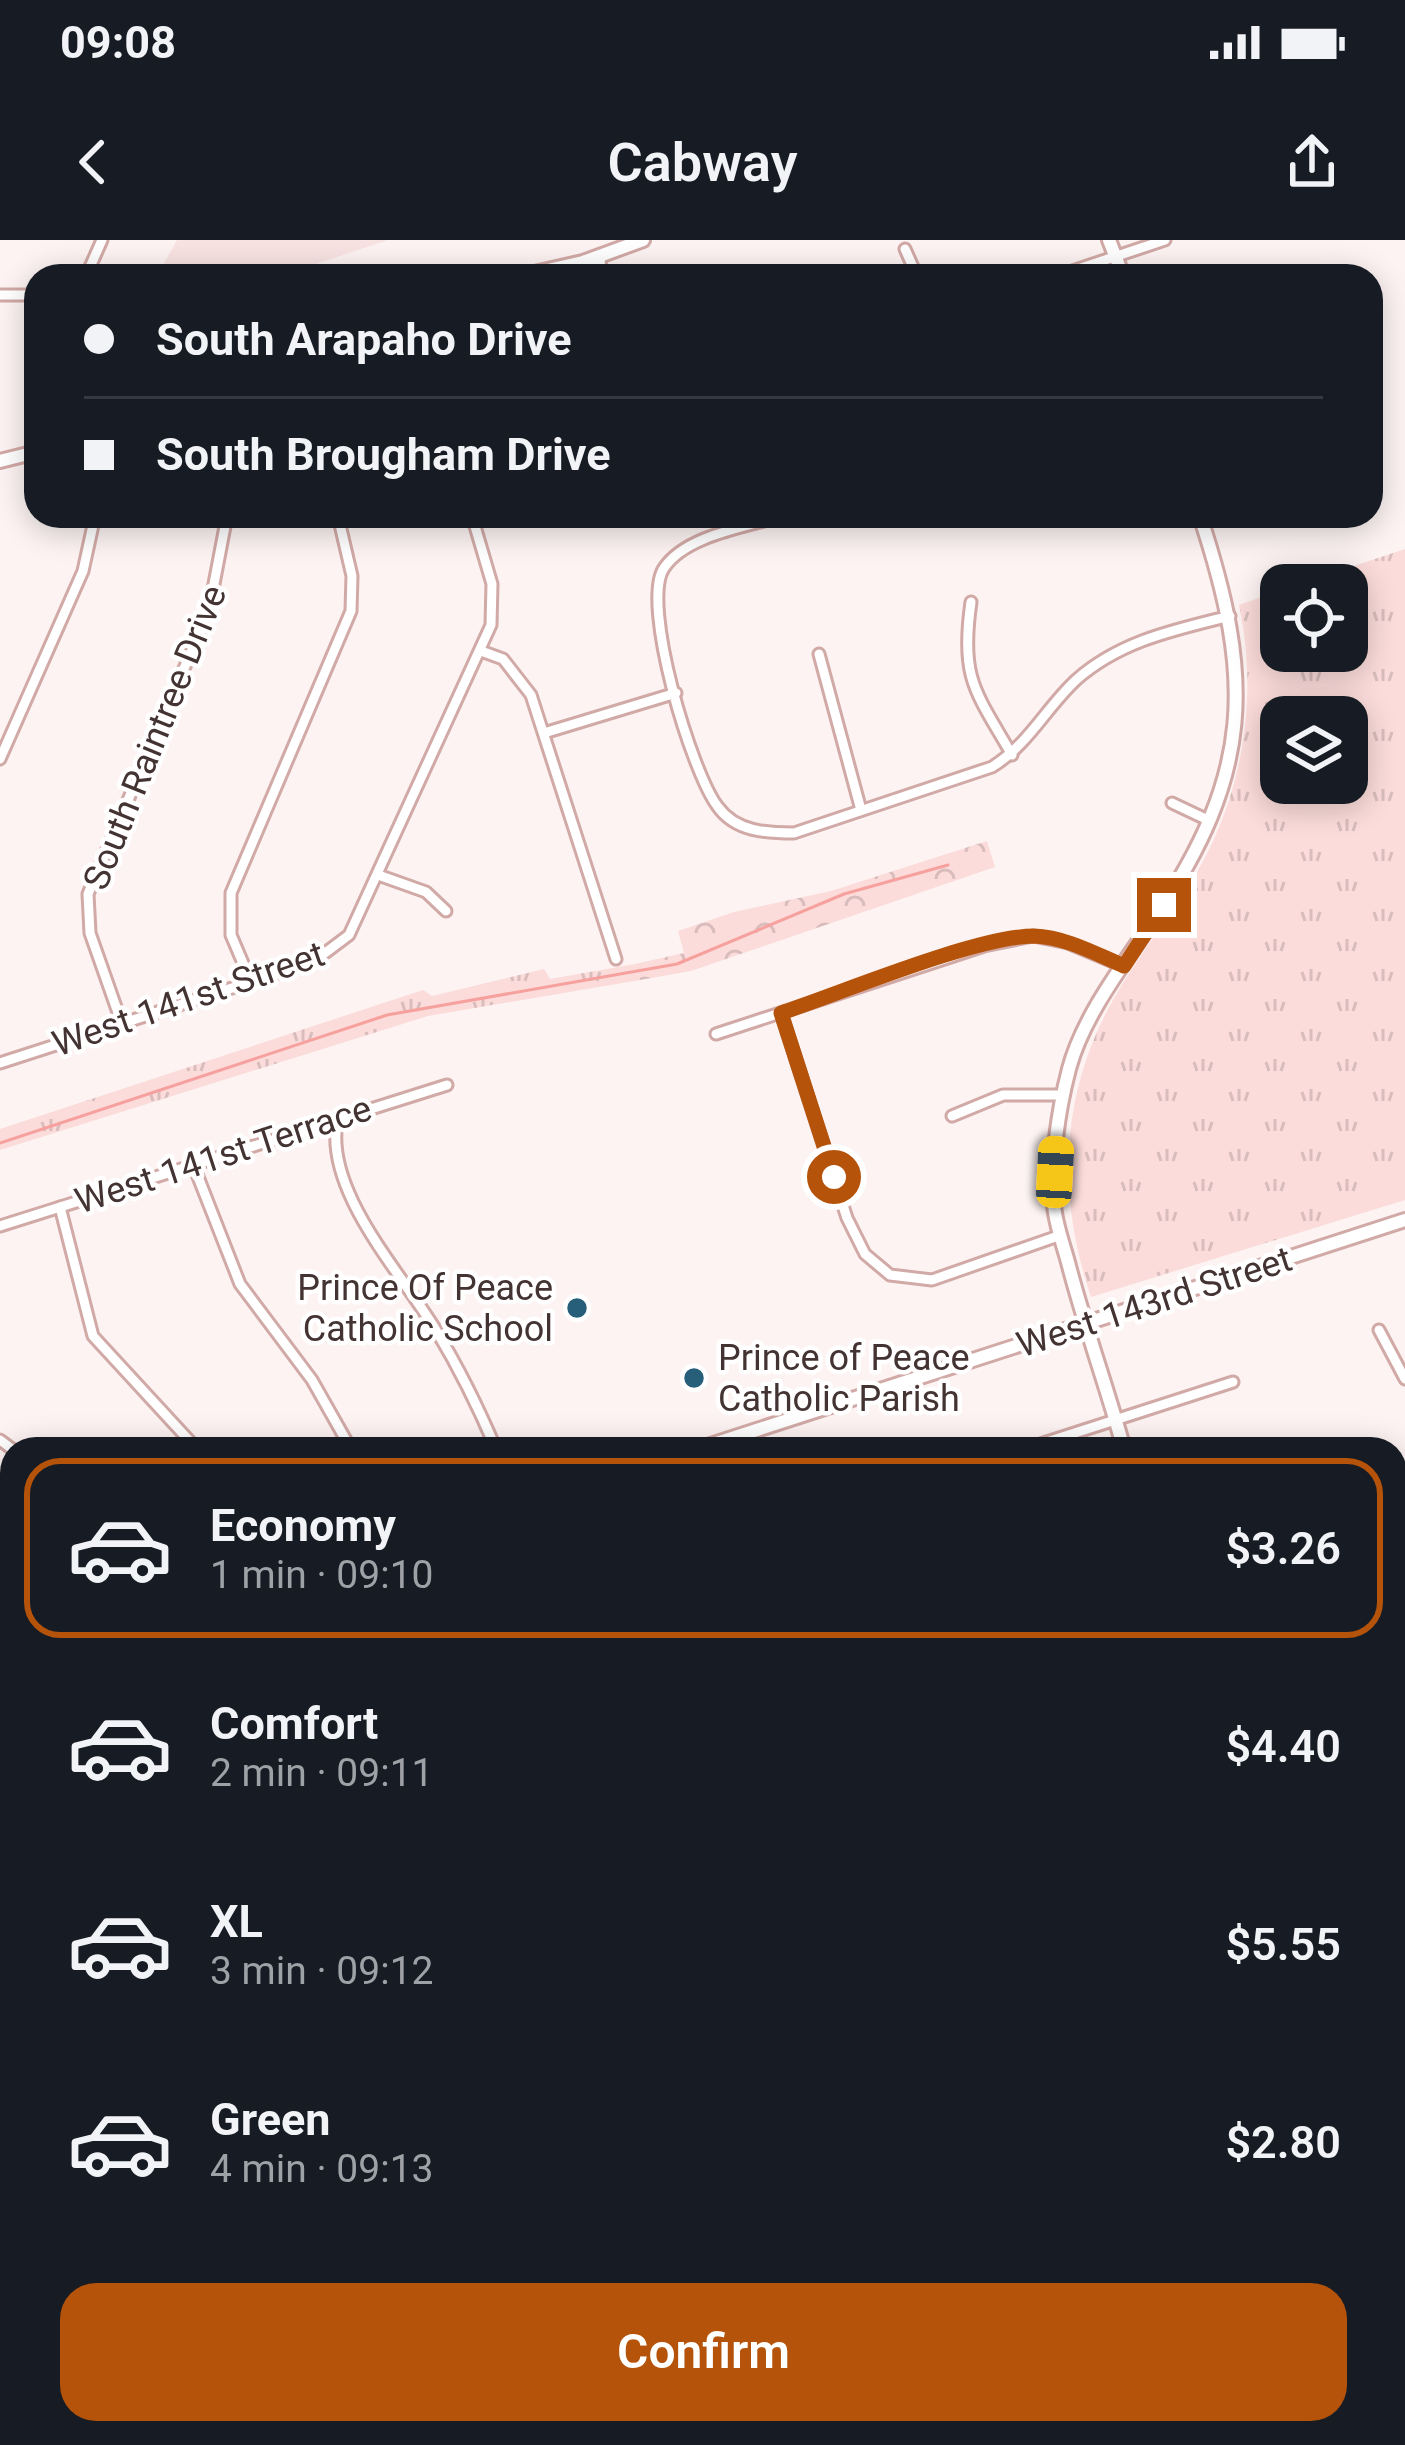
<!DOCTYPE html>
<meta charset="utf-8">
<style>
:root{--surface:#171b24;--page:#20242c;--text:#f1f3f6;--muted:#9ea1a6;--line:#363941;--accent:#b45309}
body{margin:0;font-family:Roboto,sans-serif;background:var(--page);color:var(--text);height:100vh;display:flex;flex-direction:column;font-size:45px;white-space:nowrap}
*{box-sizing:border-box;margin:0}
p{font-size:39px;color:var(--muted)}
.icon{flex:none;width:66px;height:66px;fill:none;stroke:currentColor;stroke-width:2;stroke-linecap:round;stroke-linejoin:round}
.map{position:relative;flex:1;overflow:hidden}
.sheet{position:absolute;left:0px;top:1197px;width:1407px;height:1008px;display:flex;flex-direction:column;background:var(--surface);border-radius:36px 36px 0 0;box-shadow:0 6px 30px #0003}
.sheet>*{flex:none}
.banner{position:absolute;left:24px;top:24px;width:1359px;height:264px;border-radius:36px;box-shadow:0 6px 30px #0003;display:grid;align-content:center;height:264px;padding:0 60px;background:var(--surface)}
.buttons{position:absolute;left:1260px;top:324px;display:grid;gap:24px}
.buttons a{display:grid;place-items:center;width:108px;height:108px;border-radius:24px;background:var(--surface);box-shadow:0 6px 30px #0003;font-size:60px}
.end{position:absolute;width:54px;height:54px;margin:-27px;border:15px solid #b45309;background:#fff;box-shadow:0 0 0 6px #fff}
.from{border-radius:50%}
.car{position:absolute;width:36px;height:72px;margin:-36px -18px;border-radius:15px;box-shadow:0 0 9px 3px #0007;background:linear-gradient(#f5c518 24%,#345 0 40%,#f5c518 0 76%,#345 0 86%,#f5c518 0)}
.banner b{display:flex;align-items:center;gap:42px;height:114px;font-size:45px}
.banner b+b{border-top:3px solid var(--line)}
.banner i{width:30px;height:30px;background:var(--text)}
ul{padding:21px 0 0;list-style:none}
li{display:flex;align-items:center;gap:36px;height:180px;margin:0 24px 18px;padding:0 36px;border:6px solid transparent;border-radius:36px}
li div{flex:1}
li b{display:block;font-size:45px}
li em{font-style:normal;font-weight:600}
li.current{border-color:var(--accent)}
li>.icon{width:108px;height:108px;stroke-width:1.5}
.primary-button{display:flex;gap:24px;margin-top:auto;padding:24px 60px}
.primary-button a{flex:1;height:138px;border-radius:36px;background:var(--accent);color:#fff;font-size:48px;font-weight:600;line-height:138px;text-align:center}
.status{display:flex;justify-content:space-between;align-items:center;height:84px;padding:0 60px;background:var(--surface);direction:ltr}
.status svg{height:33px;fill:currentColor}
header{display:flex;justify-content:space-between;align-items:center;height:156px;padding:0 60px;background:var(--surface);font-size:54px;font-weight:600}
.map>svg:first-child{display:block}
</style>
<div class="status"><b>09:08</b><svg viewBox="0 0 49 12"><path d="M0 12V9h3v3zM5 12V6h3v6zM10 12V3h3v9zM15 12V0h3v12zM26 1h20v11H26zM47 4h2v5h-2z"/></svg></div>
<header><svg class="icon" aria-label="back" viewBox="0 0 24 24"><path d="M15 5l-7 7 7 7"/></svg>Cabway<svg class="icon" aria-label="share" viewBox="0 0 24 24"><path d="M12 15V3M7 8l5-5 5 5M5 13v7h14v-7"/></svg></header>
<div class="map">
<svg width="1405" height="2205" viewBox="0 0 1405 2205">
<defs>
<pattern id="grass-tufts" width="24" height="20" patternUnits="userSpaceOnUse" patternTransform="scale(3)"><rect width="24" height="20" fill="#fbdcda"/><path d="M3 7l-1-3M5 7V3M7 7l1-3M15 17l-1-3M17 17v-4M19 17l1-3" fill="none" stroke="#d8bdbc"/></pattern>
<pattern id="forest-crowns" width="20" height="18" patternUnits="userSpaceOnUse" patternTransform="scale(3)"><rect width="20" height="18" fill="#fbdcda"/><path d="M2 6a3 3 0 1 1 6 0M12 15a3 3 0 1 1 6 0" fill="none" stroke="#d8bdbc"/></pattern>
</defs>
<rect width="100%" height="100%" fill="#fcf3f2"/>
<g fill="#f8e3e2">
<polygon points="177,0 388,0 280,36 157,36"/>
<polygon points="1405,1997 1405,2205 1276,2205 1272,2193 1395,2193 1395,2000"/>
</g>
<g fill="url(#grass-tufts)" fill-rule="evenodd">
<path d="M1405,309V960L1091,1057C1062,971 1059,884 1094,799C1118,740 1161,691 1194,637C1243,556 1259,457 1239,365L1281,350V411H1347V345H1297ZM1281,477H1347V543H1281Z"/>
<polygon points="635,724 640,740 428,776 0,910 0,889 423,750 432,756 544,729 550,739"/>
</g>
<polygon fill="url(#forest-crowns)" points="987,601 995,627 691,731 640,740 635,724 684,713 678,691 734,672 831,651"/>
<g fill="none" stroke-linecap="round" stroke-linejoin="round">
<g stroke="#f6a19e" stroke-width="3">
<polyline points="0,903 387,775 677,724 844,654 948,625"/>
<polyline points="0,1330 12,1348"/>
<polyline points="481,2193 488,2205"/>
</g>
<g stroke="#d1a9a6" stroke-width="15">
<g id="street">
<polyline points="905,9 917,36"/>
<polyline points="600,17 601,36"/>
<polyline points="86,36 102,0"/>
<polyline points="1057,36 1165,0"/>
<polyline points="0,55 36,55"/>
<path d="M782,276C747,287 686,295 664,328C640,363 692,534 718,567C736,592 767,593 794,593L992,527C1029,504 1045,469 1076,440C1120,401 1174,390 1230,376"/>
<path d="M971,362C960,438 975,451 1012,515"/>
<polyline points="481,411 503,419 531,455 616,719"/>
<polyline points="819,414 861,570"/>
<polyline points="544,493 676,453"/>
<polyline points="0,519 83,331 95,276"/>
<polyline points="1172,563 1210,581"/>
<polyline points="381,636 426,652 446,671"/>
<polyline points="251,742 231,695 231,653 351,371 352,336 338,276"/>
<polyline points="781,773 847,978 865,1014 890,1035 932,1040 1061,995"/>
<polyline points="122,784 90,693 88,654 209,370 227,276"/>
<polyline points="716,794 984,706 1033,696 1068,703 1123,726"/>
<polyline points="0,823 272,735 321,716 349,695 491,385 492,344 472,276"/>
<polyline points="952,876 1003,855 1064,855"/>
<path d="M338,877C321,949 402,1033 437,1092C460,1130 479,1169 496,1209"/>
<polyline points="193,924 240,1044 312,1140 351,1209"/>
<polyline points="60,967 93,1096 197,1209"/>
<polyline points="0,986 447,845"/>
<polyline points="1379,1090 1405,1139"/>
<polyline points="0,1200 12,1209"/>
<polyline points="1025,1209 1233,1142"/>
<polyline points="1395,1257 1405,1254"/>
<polyline points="1395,1591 1405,1588"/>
<polyline points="0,1709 12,1702"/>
<polyline points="1395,1736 1405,1733"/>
<polyline points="0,1874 12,1868"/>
<polyline points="0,2020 12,2017"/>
<polyline points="0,2165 12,2162"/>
<polyline points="610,2193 627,2205"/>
<polyline points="1079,2193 1083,2205"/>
<polyline points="270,2205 288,2193"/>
<polyline points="689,2205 697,2193"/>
</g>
</g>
<g stroke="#d1a9a6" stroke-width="18">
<g id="secondary">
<polyline points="1109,0 1123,36"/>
<polyline points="521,36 583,22 643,0"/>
<polyline points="0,221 36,212"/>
<polyline points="698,1209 1405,980"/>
<path d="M1124,1209C1107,1148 1085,1087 1069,1026C1064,1006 1055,984 1054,964C1051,921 1058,871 1069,829C1083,776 1124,724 1154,679C1253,533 1254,440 1200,276"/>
<polyline points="0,1435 12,1431"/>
<polyline points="0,1530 12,1547"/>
<polyline points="1395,1987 1405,1984"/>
<polyline points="382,2193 388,2205"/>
<polyline points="1259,2193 1263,2205"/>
</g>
</g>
<use href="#street" stroke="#fff" stroke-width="9"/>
<use href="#secondary" stroke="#fff" stroke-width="12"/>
</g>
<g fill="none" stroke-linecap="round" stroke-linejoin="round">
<path stroke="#b45309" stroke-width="15" d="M834,937L781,773C841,753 977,696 1034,696C1065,697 1096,714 1124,726L1164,665"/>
</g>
<g fill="#275e79" stroke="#fff" stroke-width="4.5">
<circle cx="577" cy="1068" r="12"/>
<circle cx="694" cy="1138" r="12"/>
</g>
<g text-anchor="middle" stroke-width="9" stroke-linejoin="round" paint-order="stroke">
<g font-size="36" fill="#433332" stroke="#fff">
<text transform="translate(154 497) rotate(-68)" y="13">South Raintree Drive</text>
<text transform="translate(188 758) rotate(-19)" y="13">West 141st Street</text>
<text transform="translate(223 914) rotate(-18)" y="13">West 141st Terrace</text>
<text transform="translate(1154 1061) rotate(-18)" y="13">West 143rd Street</text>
</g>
<g font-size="36" fill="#433332" stroke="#fff" text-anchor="end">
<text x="553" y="1060">Prince Of Peace<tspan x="553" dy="41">Catholic School</tspan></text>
<text x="718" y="1130" text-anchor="start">Prince of Peace<tspan x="718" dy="41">Catholic Parish</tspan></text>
</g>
</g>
</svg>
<div class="buttons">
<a><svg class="icon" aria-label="locate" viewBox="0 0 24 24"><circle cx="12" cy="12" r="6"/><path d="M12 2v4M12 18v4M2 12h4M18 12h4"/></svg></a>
<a><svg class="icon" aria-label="layers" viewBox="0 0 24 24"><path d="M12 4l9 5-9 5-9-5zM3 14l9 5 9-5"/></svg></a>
</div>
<i class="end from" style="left:834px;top:937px"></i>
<i class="end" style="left:1164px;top:665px"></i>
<i class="car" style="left:1055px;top:932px;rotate:3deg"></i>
<div class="banner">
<b><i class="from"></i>South Arapaho Drive</b>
<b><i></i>South Brougham Drive</b>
</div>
<section class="sheet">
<ul>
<li class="current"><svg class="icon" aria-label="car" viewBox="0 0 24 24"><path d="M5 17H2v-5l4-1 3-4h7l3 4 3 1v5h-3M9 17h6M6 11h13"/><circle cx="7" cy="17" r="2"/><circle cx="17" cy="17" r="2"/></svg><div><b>Economy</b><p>1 min · 09:10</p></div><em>$3.26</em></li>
<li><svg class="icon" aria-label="car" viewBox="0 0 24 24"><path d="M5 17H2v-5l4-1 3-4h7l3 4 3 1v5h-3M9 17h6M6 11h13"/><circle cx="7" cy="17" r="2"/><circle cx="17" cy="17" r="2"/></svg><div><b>Comfort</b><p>2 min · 09:11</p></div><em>$4.40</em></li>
<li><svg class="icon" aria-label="car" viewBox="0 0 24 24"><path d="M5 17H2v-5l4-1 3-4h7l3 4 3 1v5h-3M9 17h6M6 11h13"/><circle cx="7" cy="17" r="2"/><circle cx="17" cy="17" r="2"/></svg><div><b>XL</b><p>3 min · 09:12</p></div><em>$5.55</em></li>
<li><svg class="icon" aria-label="car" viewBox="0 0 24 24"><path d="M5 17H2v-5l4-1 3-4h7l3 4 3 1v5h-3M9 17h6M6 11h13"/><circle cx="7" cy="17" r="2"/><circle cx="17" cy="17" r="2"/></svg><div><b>Green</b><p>4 min · 09:13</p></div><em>$2.80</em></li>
</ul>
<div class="primary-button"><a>Confirm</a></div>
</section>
</div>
